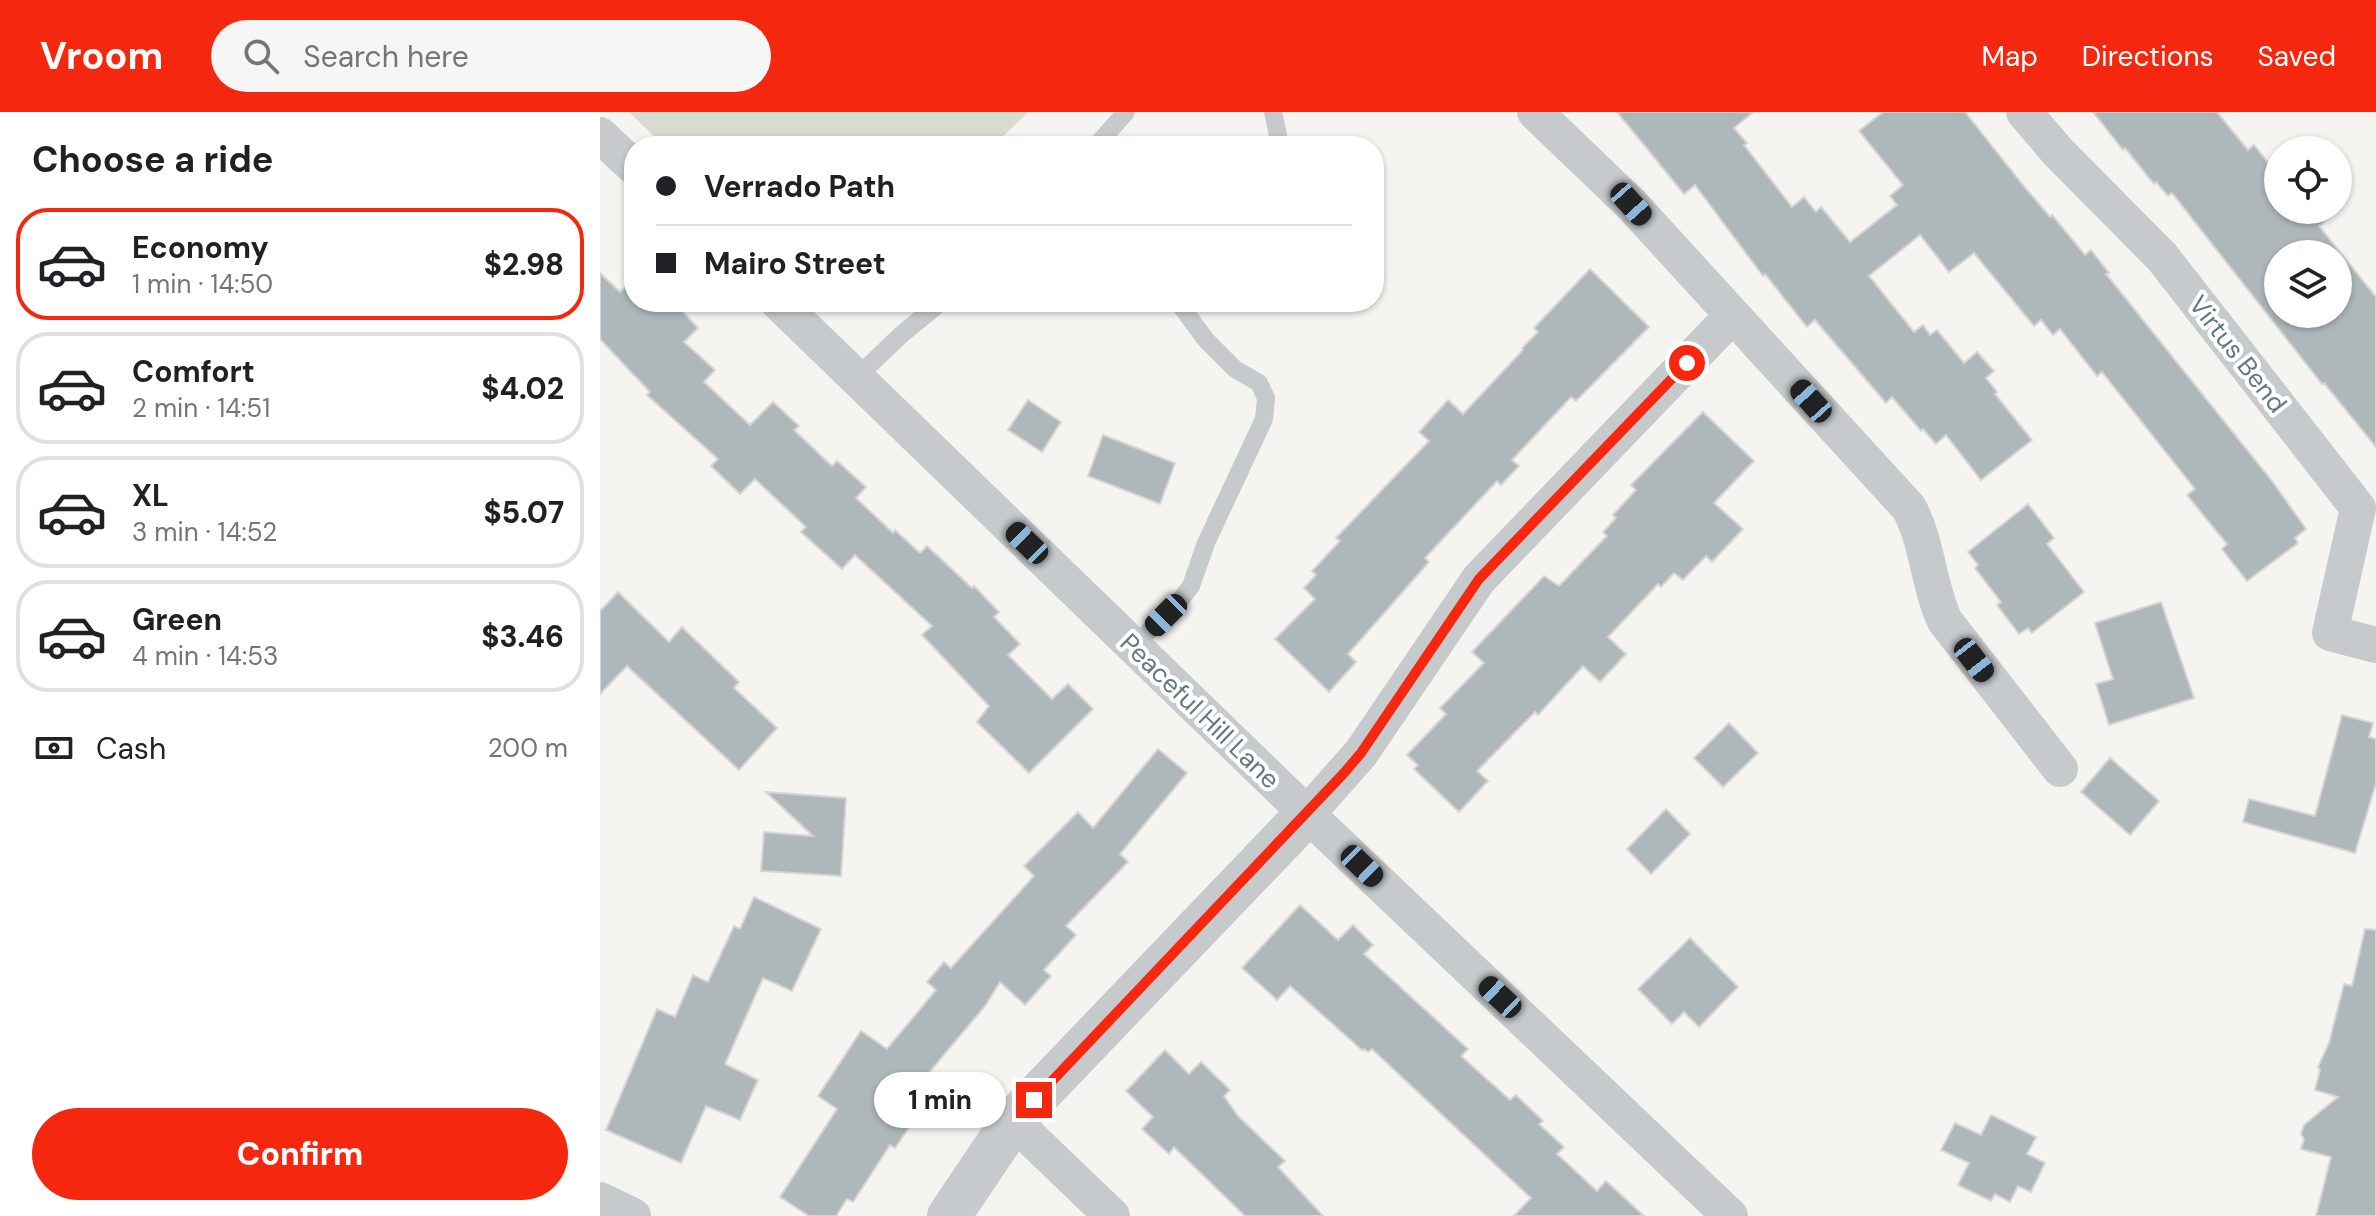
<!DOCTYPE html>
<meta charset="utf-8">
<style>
:root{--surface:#fff;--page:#f6f6f6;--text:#202124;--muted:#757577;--line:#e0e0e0;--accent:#f6270f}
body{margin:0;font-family:"DM Sans",sans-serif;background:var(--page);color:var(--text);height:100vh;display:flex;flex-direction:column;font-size:30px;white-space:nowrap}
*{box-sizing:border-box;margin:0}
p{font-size:26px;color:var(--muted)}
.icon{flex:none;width:44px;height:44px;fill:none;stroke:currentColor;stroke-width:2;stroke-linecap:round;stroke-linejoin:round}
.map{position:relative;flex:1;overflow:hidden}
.side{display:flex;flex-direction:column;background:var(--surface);width:600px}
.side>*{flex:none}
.top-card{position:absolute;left:24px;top:24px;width:760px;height:176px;border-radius:32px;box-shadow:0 2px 6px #0004;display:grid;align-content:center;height:176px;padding:0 32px;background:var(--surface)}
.controls{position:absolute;left:1664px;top:24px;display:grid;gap:16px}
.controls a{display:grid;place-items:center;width:88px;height:88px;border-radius:50%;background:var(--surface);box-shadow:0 2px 6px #0004;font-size:40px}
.end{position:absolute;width:36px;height:36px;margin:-18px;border:10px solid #f6270f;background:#fff;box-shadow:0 0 0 4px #fff}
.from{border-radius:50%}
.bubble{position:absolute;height:56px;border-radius:28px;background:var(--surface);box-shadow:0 2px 6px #0004;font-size:26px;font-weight:800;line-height:56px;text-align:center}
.car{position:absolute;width:24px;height:48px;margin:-24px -12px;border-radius:10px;box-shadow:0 0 6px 2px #0007;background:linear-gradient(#222 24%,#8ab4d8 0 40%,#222 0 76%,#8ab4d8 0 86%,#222 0)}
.top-card b{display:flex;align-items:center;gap:28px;height:76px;font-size:30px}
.top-card b+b{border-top:2px solid var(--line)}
.top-card i{width:20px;height:20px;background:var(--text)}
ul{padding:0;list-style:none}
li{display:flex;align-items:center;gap:24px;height:112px;margin:0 16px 12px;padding:0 16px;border:4px solid var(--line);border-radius:32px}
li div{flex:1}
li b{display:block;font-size:30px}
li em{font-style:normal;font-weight:800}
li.selected{border-color:var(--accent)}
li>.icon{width:72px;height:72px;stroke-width:1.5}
h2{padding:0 32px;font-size:36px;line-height:96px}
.pay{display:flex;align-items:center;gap:20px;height:88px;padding:0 32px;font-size:30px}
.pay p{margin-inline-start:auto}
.action{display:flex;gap:16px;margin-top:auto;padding:16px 32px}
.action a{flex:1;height:92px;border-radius:48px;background:var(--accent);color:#fff;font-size:32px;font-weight:800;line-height:92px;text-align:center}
header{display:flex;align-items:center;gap:48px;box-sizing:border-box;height:112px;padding:0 40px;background:var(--accent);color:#fff}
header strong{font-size:38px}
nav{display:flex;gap:44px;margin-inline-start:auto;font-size:28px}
.search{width:560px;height:72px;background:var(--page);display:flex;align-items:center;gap:20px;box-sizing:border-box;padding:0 28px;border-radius:44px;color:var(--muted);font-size:30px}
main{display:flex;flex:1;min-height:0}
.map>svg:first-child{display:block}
</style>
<header>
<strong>Vroom</strong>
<div class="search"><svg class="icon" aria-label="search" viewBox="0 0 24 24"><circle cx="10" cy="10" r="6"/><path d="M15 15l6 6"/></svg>Search here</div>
<nav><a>Map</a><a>Directions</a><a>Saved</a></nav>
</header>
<main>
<section class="side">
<h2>Choose a ride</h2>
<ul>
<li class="selected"><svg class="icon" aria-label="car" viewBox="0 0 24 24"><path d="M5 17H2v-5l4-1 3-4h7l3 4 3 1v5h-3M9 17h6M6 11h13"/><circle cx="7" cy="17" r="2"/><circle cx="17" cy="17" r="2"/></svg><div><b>Economy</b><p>1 min · 14:50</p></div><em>$2.98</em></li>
<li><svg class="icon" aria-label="car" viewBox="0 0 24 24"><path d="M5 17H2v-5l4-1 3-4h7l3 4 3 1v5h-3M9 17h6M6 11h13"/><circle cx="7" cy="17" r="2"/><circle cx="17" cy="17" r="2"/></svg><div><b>Comfort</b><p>2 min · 14:51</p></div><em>$4.02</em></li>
<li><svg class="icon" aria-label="car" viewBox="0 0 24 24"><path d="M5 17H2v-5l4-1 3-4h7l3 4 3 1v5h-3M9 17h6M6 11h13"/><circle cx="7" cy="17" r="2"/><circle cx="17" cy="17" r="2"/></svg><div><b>XL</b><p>3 min · 14:52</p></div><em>$5.07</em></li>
<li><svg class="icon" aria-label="car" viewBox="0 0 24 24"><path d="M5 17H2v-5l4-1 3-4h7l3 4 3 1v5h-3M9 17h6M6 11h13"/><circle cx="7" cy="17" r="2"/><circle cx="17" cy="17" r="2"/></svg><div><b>Green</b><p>4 min · 14:53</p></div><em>$3.46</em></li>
</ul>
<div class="pay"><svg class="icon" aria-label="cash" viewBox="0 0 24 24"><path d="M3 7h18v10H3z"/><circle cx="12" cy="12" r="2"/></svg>Cash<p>200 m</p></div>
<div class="action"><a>Confirm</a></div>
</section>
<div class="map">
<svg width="1776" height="1104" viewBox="0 0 1776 1104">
<rect width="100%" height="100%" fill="#f5f4f0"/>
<polygon fill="#d6ddd0" points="29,0 428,0 393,34 64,34"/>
<g fill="#aeb8bb" stroke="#d6d5d3" stroke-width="2" fill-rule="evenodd">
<polygon points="1017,0 1153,0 1134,16 1147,31 1144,33 1192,95 1204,85 1216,100 1221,95 1250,130 1297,93 1290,84 1303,73 1259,19 1283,0 1365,0 1423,73 1450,105 1452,103 1485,143 1491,138 1509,161 1506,162 1672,369 1706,417 1695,426 1698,431 1647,469 1622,437 1627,432 1587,383 1595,377 1502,260 1497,264 1460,217 1453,223 1441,208 1434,214 1374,141 1349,160 1320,123 1269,164 1314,220 1323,213 1330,223 1337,218 1364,251 1377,240 1394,259 1386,266 1397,280 1395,282 1432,328 1381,368 1346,323 1336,332 1323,317 1321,319 1292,285 1286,291 1215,208 1207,215 1165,162 1163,164 1095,73 1084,82"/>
<path d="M1493,0H1617L1648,38L1654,33L1678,63V98H1739L1719,114L1776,185V335L1724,271L1722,272L1572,81L1568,84L1556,70L1554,72L1525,36L1523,38ZM1678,142H1738V202H1678Z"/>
<polygon points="990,157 1049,215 976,289 971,285 912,348 919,354 901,373 897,369 825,446 829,450 748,542 756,550 729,580 675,527 715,487 704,476 716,463 712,459 740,429 736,426 829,329 819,320 848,288 863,302 923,238 922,236 938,220 934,216"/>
<polygon points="0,161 20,180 34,167 34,190 74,190 98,216 84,230 115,258 104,270 150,313 173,290 199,314 194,318 232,354 237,349 266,375 256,386 293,421 295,418 320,441 327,434 372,476 374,474 399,500 394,505 420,532 408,543 452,587 468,572 493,597 429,661 377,610 389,594 322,523 332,514 255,443 242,457 201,420 206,415 155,367 140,382 111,354 118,347 47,283 50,280 0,227"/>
<polygon points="428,288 461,310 442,340 408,318"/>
<polygon points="1103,300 1154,349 1114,391 1143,417 1112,450 1106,444 1083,468 1074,461 1061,475 1058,472 1008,525 1026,542 1000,570 983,554 938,603 935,600 877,659 888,669 859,700 814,657 818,653 807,643 846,602 840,596 884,551 872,540 944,464 959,474 1007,424 1003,420 1016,406 1013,403 1036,378 1031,373"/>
<polygon points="503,323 575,351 560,392 488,364"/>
<polygon points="1428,392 1454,426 1447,432 1484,480 1432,521 1428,516 1419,522 1397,493 1401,490 1375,456 1378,453 1368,440"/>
<polygon points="18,480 69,530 82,515 139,570 134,576 177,616 139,658 27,554 0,582 0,499"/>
<polygon points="1561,490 1594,586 1509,613 1496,572 1513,567 1495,511"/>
<polygon points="1742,603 1773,611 1769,625 1776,627 1776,671 1755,741 1643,710 1649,687 1715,704"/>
<polygon points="1129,611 1158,641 1123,675 1094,646"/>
<polygon points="558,637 587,661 520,742 528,750 466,814 476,823 444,858 451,864 425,893 400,870 385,894 331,958 304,998 316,1005 295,1036 290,1033 253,1090 247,1087 236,1104 209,1104 180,1085 237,997 218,984 261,919 287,937 336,878 327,870 344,850 351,856 434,764 424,754 478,700 493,716"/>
<polygon points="1510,646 1559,689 1530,723 1481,680"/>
<polygon points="166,680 246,686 241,764 161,759 164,720 213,724"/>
<polygon points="1066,697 1090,722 1051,762 1027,737"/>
<polygon points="154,785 221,817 192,879 163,866 125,952 158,968 140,1008 106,994 81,1051 6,1018 57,897 75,905 93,863 108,870 134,814 140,817"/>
<polygon points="700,793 738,828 753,813 773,833 764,842 868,937 861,944 910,988 916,983 943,1009 939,1012 964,1035 957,1042 997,1079 1006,1069 1044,1104 914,1104 931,1086 772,937 768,940 764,937 763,939 690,874 677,888 642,856"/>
<polygon points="1765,817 1776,818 1776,1104 1716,1104 1731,1045 1701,1037 1704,1027 1701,1022 1704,1013 1738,985 1715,978 1720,958 1718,955 1729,931 1744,872 1752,874"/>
<polygon points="1090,826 1138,875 1099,915 1084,900 1072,912 1038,877"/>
<polygon points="565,938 589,962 601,950 630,978 624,984 638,1004 685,1049 678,1055 723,1104 645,1104 574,1035 569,1042 542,1017 553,1005 526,979"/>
<polygon points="1391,1003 1436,1025 1427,1042 1445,1051 1431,1080 1418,1074 1410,1090 1395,1082 1391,1089 1358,1073 1369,1051 1341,1038 1355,1011 1381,1023"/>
</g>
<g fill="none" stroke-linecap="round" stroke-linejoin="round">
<g stroke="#c6cacc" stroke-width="18">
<polyline points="673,0 678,23 676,34"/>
<polyline points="496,34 526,0"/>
<polyline points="257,265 302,222 341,190"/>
<polyline points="534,534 581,487 591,474 606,431 664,307 666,286 659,271 635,257 606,228 578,190"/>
</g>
<g stroke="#c6cacc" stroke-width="36">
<path d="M935,0L1031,92L1309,396C1328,431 1328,473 1345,509L1460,657"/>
<polyline points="1424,0 1458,40 1562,145 1758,396 1730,521 1776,533"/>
<polyline points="0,23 34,55"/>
<polyline points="178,190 707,702 1130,1104"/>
<polyline points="707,702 761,641 879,467 1132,204"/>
<polyline points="413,1009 512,1104"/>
<polyline points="0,1088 33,1104"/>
</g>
<polyline stroke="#c6cacc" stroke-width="44" points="349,1104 413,1009 707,702"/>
</g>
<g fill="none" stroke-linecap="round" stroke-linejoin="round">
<polyline stroke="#f6270f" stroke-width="10" points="434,988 744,661 761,641 879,467 1087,251"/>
</g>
<g text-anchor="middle" stroke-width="8" stroke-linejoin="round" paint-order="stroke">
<g font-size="26" fill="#607984" stroke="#fff">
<text transform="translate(1638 242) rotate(52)" y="9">Virtus Bend</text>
<text transform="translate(600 599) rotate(44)" y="9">Peaceful Hill Lane</text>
</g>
</g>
</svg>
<div class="controls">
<a><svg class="icon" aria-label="locate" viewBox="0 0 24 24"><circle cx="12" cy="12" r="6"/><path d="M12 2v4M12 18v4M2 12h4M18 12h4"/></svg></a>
<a><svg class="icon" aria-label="layers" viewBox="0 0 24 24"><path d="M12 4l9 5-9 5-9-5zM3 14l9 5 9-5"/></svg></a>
</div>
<i class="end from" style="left:1087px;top:251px"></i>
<i class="end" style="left:434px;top:988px"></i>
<div class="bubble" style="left:274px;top:960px;width:132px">1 min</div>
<i class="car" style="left:1031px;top:92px;rotate:138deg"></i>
<i class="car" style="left:1211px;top:289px;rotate:318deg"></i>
<i class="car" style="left:427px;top:431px;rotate:314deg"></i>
<i class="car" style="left:566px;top:503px;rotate:225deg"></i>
<i class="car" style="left:1374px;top:548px;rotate:142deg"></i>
<i class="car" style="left:762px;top:754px;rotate:134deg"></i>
<i class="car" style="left:900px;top:885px;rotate:313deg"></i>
<div class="top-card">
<b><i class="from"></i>Verrado Path</b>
<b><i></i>Mairo Street</b>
</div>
</div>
</main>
